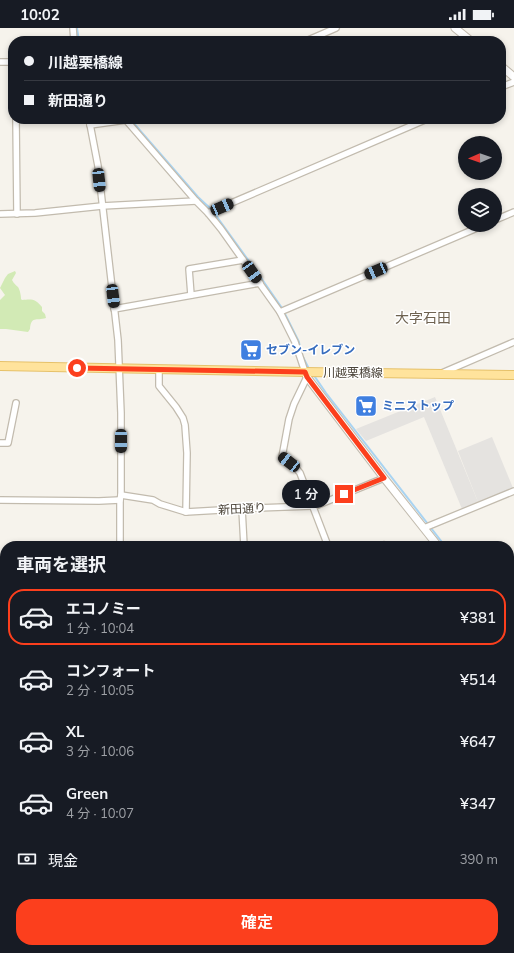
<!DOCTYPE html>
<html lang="ja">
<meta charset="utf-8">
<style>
:root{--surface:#171b24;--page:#242831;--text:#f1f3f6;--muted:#9ea1a6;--line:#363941;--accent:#fc3f1d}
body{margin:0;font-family:Mulish,"Noto Sans JP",sans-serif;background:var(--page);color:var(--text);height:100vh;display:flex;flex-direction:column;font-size:15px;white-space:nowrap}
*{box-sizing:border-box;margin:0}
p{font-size:13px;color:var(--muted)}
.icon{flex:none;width:22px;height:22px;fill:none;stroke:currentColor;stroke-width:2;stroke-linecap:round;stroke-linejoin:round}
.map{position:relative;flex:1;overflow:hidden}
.details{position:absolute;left:0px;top:513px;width:514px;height:412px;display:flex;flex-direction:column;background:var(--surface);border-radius:16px 16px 0 0;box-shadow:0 2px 6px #0003}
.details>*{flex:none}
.guide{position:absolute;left:8px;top:8px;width:498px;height:88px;border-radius:16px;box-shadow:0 2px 6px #0003;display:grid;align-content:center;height:88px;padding:0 16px;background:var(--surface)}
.needle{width:26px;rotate:268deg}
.tools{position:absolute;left:458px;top:108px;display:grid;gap:8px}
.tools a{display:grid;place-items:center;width:44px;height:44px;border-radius:50%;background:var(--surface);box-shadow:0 2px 6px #0003;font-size:20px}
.end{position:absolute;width:18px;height:18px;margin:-9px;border:5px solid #fc3f1d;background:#fff;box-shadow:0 0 0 2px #fff}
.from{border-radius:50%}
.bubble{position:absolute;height:28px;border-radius:14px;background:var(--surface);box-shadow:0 2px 6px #0003;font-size:13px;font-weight:600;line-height:28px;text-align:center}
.car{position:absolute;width:12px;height:24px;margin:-12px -6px;border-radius:5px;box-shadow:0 0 3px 1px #0007;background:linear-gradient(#222 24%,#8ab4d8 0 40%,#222 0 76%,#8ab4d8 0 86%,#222 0)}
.guide b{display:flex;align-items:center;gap:14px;height:38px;font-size:15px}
.guide b+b{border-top:1px solid var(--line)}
.guide i{width:10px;height:10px;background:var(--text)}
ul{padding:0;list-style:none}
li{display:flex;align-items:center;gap:12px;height:56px;margin:0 8px 6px;padding:0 8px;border:2px solid transparent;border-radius:16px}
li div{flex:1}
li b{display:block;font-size:15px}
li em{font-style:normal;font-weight:600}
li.active{border-color:var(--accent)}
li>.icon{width:36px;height:36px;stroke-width:1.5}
h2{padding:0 16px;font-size:18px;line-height:48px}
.pay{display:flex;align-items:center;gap:10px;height:44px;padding:0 16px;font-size:15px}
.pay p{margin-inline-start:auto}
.action{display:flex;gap:8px;margin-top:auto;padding:8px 16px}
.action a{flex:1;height:46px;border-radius:16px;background:var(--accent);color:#fff;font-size:16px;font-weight:600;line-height:46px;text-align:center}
.status{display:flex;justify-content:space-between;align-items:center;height:28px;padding:0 20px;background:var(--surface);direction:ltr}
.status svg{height:11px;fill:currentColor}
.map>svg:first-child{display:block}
</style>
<div class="status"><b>10:02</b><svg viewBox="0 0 49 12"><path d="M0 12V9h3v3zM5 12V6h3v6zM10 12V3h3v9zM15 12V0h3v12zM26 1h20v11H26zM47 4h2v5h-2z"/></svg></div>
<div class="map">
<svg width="514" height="925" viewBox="0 0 514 925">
<rect width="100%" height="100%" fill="#f6f3ec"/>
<g fill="#d2eab5">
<path d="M15,243L16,245L12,252C14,256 16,257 18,259C20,262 21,268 21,271L22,272C33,271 35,271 42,279V283L45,286L46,290C36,293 31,288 30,301L28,304L6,301H0V272L5,267L0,260L5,250L8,246Z"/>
<polygon points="509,662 514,666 514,689 509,688"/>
</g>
<g fill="#e5e3e0">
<polygon points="435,369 478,474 462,481 424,389 366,413 356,401"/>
<polygon points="492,409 513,460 478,474 458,423"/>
</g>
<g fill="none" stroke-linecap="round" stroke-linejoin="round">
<g stroke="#a9d4f2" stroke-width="2">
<polyline points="77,0 79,13"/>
<polyline points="130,91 198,169 212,182 259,247 282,280 299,314 300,321"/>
<polyline points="303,329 309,341"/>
<polyline points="313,346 326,365 445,518"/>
<polyline points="509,601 514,608"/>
</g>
<g stroke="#c2bbae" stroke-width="8">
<g id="minor">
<polyline points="73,0 74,13"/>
<polyline points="306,13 336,0"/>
<polyline points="0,34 10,34 13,37"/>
<polyline points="501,59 514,54"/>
<polyline points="16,91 17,186"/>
<polyline points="89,91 98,138 118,312 121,385 121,467 120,472 120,518"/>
<polyline points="125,91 196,173 208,185 221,201 280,284 295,314 305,344"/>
<polyline points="90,97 126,92 127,91"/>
<polyline points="208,185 427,91"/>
<polyline points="0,186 35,185 102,178 196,173"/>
<polyline points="495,192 514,184"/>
<polyline points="191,267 189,241 243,232"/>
<polyline points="114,281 260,255"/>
<polyline points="280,284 484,197"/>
<polyline points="159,341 159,358 176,379 183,390 185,397 187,425 186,484"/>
<polyline points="442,345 514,314"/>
<polyline points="307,349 294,376 289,391 282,429 296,440 300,445 328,518"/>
<polyline points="0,415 8,415 16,375"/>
<polyline points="121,467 153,472 160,476 186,484 257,480 312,478 318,477 384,450"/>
<polyline points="0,472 99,473 120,472"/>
<polyline points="242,481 244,518"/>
<polyline points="424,500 514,463"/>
<polyline points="383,518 384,517"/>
<polyline points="509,594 514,592"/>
<polyline points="509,641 514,637"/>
<polyline points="0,653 5,653"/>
<polyline points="509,659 514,663"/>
<polyline points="0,773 5,773"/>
<polyline points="509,775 514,775"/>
<polyline points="0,887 5,888"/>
<polyline points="509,894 514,894"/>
<polyline points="311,920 311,925"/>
<polyline points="446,920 446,925"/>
<polyline points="104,925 105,920"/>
<polyline points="255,925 255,920"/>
</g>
</g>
<g stroke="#c2bbae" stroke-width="9">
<g id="tertiary">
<polyline points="455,0 471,13"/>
<polyline points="501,38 514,49"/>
<polyline points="305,344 307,349 384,450 438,518"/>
<polyline points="509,610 514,617"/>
</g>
</g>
<g stroke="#e6c16a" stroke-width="10">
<polyline id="primary" points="0,338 305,344 514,347"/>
</g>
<g stroke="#e0a43c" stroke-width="11">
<g id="trunk">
<polyline points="509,820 514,815"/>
<polyline points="509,830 514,825"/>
<polyline points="401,925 406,920"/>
<polyline points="411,925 416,920"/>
</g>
</g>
<use href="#minor" stroke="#fff" stroke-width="5.5"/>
<use href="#tertiary" stroke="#fff" stroke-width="7"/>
<use href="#primary" stroke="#ffe39c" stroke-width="8"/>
<use href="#trunk" stroke="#ffd985" stroke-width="9"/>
</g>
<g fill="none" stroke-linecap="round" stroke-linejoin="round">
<polyline stroke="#fc3f1d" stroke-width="5" points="77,340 305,344 307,349 384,450 344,466"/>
</g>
<defs>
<g id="supermarket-square" transform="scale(1.15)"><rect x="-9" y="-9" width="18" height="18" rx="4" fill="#3f7fe0" stroke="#fff"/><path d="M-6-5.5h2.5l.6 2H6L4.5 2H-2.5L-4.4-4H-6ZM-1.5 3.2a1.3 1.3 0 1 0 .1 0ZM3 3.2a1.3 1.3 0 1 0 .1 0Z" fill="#fff"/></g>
</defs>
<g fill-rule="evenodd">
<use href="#supermarket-square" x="251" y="322"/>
<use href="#supermarket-square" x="366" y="378"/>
</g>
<g text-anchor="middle" stroke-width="3" stroke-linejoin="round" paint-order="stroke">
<g font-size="12" font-weight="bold" fill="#366cbe" stroke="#fff" text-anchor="start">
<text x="266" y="326">セブン-イレブン</text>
<text x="382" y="382">ミニストップ</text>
</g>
<g font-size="12" fill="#4b4439" stroke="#fff">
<text x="353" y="349">川越栗橋線</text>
<text transform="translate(242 481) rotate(-3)" y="4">新田通り</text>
</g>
<g font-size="14" fill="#6e6250" stroke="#fff">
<text x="423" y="295">大字石田</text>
</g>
</g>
</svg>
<div class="tools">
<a><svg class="needle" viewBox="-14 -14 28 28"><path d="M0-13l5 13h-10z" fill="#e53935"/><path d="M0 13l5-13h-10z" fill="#9ea1a6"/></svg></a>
<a><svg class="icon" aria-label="layers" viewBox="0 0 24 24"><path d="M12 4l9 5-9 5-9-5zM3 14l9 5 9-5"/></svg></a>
</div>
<i class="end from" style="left:77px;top:340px"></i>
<i class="end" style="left:344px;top:466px"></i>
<div class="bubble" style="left:282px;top:452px;width:48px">1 分</div>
<i class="car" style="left:99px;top:152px;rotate:174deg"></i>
<i class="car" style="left:222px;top:179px;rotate:67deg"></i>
<i class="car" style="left:376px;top:243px;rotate:247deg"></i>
<i class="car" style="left:252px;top:244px;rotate:145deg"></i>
<i class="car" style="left:113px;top:268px;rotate:173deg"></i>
<i class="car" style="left:121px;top:413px;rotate:180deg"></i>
<i class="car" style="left:289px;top:434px;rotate:308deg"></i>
<div class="guide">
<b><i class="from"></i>川越栗橋線</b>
<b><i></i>新田通り</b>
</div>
<section class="details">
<h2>車両を選択</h2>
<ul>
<li class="active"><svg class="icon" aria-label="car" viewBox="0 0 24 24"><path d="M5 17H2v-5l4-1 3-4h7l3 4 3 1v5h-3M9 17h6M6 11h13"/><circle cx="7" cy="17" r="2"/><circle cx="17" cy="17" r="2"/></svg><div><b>エコノミー</b><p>1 分 · 10:04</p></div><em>¥381</em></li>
<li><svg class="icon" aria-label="car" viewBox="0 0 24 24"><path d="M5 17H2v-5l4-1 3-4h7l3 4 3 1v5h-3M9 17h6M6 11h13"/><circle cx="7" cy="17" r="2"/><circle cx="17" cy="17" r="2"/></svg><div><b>コンフォート</b><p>2 分 · 10:05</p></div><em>¥514</em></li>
<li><svg class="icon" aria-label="car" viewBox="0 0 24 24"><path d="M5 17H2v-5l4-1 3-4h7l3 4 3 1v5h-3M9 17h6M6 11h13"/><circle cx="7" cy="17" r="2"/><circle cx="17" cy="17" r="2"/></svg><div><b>XL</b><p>3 分 · 10:06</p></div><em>¥647</em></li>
<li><svg class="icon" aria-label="car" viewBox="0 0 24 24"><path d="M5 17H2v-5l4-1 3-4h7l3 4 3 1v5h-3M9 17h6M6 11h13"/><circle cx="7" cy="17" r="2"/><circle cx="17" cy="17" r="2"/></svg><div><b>Green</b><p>4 分 · 10:07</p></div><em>¥347</em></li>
</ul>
<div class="pay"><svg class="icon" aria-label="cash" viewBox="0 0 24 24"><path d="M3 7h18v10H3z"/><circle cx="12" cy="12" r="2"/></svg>現金<p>390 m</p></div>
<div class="action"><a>確定</a></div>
</section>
</div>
